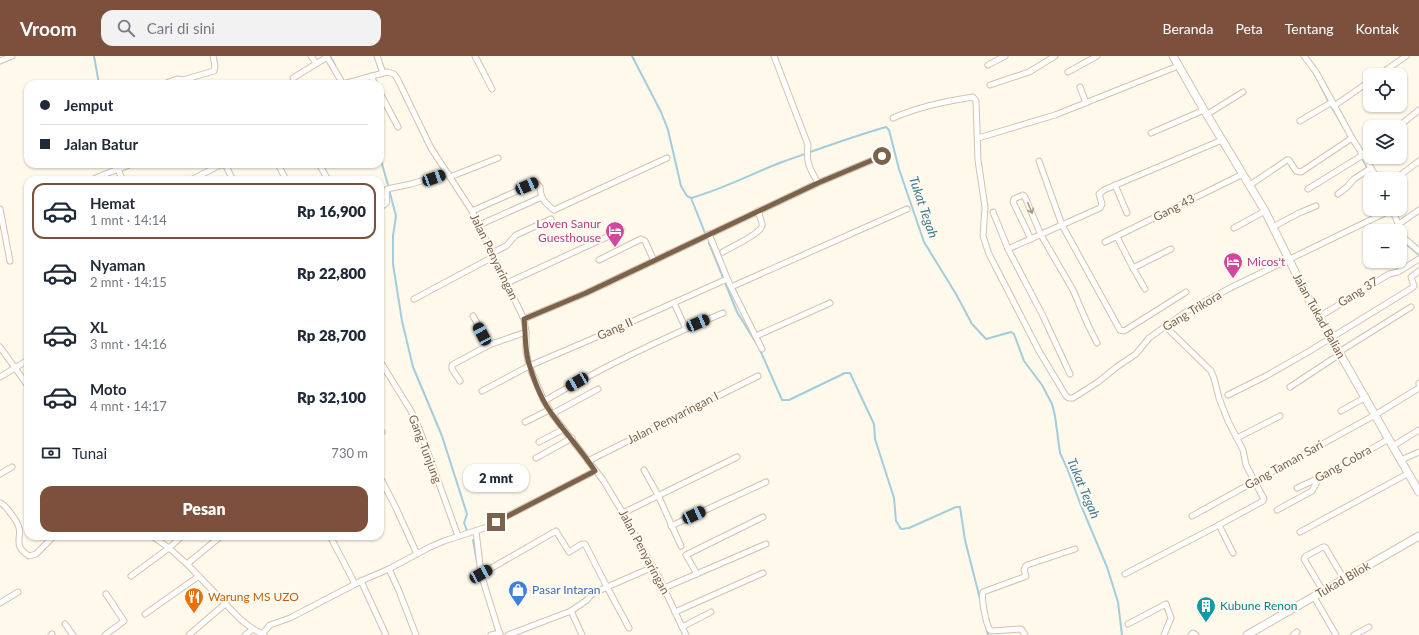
<!DOCTYPE html>
<html lang="id">
<meta charset="utf-8">
<style>
:root{--surface:#fff;--page:#f2f2f3;--text:#1f2937;--muted:#747a83;--line:#e0e1e3;--accent:#7d503e}
body{margin:0;font-family:Lato,sans-serif;background:var(--page);color:var(--text);height:100vh;display:flex;flex-direction:column;font-size:15px;white-space:nowrap}
*{box-sizing:border-box;margin:0}
p{font-size:13px;color:var(--muted)}
.icon{flex:none;width:22px;height:22px;fill:none;stroke:currentColor;stroke-width:2;stroke-linecap:round;stroke-linejoin:round}
.map{position:relative;flex:1;overflow:hidden}
.details{position:absolute;left:24px;top:120px;width:360px;height:364px;display:flex;flex-direction:column;background:var(--surface);border-radius:12px;box-shadow:0 1px 3px #0004}
.details>*{flex:none}
.hud{position:absolute;left:24px;top:24px;width:360px;height:88px;border-radius:12px;box-shadow:0 1px 3px #0004;display:grid;align-content:center;height:88px;padding:0 16px;background:var(--surface)}
.controls{position:absolute;left:1363px;top:12px;display:grid;gap:8px}
.controls a{display:grid;place-items:center;width:44px;height:44px;border-radius:8px;background:var(--surface);box-shadow:0 1px 3px #0004;font-size:20px}
.end{position:absolute;width:18px;height:18px;margin:-9px;border:5px solid #7c624a;background:#fff;box-shadow:0 0 0 2px #fff}
.from{border-radius:50%}
.bubble{position:absolute;height:28px;border-radius:12px;background:var(--surface);box-shadow:0 1px 3px #0004;font-size:13px;font-weight:800;line-height:28px;text-align:center}
.car{position:absolute;width:12px;height:24px;margin:-12px -6px;border-radius:5px;box-shadow:0 0 3px 1px #0007;background:linear-gradient(#222 24%,#8ab4d8 0 40%,#222 0 76%,#8ab4d8 0 86%,#222 0)}
.hud b{display:flex;align-items:center;gap:14px;height:38px;font-size:15px}
.hud b+b{border-top:1px solid var(--line)}
.hud i{width:10px;height:10px;background:var(--text)}
ul{padding:7px 0 0;list-style:none}
li{display:flex;align-items:center;gap:12px;height:56px;margin:0 8px 6px;padding:0 8px;border:2px solid transparent;border-radius:12px}
li div{flex:1}
li b{display:block;font-size:15px}
li em{font-style:normal;font-weight:800}
li.current{border-color:var(--accent)}
li>.icon{width:36px;height:36px;stroke-width:1.5}
.pay{display:flex;align-items:center;gap:10px;height:44px;padding:0 16px;font-size:15px}
.pay p{margin-inline-start:auto}
.cta{display:flex;gap:8px;margin-top:auto;padding:8px 16px}
.cta a{flex:1;height:46px;border-radius:12px;background:var(--accent);color:#fff;font-size:16px;font-weight:800;line-height:46px;text-align:center}
header{display:flex;align-items:center;gap:24px;box-sizing:border-box;height:56px;padding:0 20px;background:var(--accent);color:#fff}
header strong{font-size:19px}
nav{display:flex;gap:22px;margin-inline-start:auto;font-size:14px}
.search{width:280px;height:36px;background:var(--page);display:flex;align-items:center;gap:10px;box-sizing:border-box;padding:0 14px;border-radius:12px;color:var(--muted);font-size:15px}
.map>svg:first-child{display:block}
</style>
<header>
<strong>Vroom</strong>
<div class="search"><svg class="icon" aria-label="search" viewBox="0 0 24 24"><circle cx="10" cy="10" r="6"/><path d="M15 15l6 6"/></svg>Cari di sini</div>
<nav><a>Beranda</a><a>Peta</a><a>Tentang</a><a>Kontak</a></nav>
</header>
<div class="map">
<svg width="1419" height="579" viewBox="0 0 1419 579">
<rect width="100%" height="100%" fill="#fef9ea"/>
<g fill="none" stroke-linecap="round" stroke-linejoin="round">
<g stroke="#a1cddd" stroke-width="2">
<polyline points="94,0 99,28"/>
<polyline points="330,0 335,9"/>
<path d="M632,0L661,56L668,74L681,130L687,140L691,142C723,133 751,118 782,106C816,94 851,81 886,71L889,74L899,113L924,186L956,238L972,268L986,283L1011,276L1014,278L1024,305L1042,329L1052,348L1055,360L1060,397L1067,412L1080,447L1107,511L1118,546L1122,579"/>
<polyline points="1320,29 1329,46"/>
<polyline points="1331,50 1341,67"/>
<polyline points="380,101 388,129"/>
<polyline points="1362,102 1367,111"/>
<polyline points="390,137 396,160 393,180 393,208 402,265 413,311 442,380 467,458 464,467 468,477"/>
<polyline points="691,142 705,177"/>
<polyline points="1395,167 1398,175"/>
<polyline points="1400,183 1419,199"/>
<polyline points="709,187 737,256 758,290"/>
<polyline points="760,294 782,344 789,344 845,317 850,317 874,368 875,383 894,442 896,465 901,473 909,472 956,451 960,451 965,484 981,547"/>
<polyline points="473,484 477,506"/>
<polyline points="986,570 988,579"/>
</g>
<g stroke="#d3c2ae" stroke-width="7">
<g id="street">
<polyline points="311,0 316,7"/>
<polyline points="377,0 383,17"/>
<polyline points="475,0 492,33"/>
<path d="M774,0L808,89C806,107 809,111 818,127"/>
<polyline points="1304,0 1316,16 1352,82 1378,123"/>
<polyline points="0,5 12,0"/>
<polyline points="988,9 1005,0"/>
<polyline points="1068,16 1097,0"/>
<polyline points="1379,19 1406,0"/>
<polyline points="371,20 375,28"/>
<polyline points="293,22 327,1 343,28"/>
<polyline points="164,28 177,23 183,24 214,15 215,10 213,0"/>
<polyline points="343,28 387,16 394,18 397,22 431,92 472,155 479,169 492,197 524,263 526,276 526,295 529,310 544,345 552,358 603,424 623,457 658,520 686,579"/>
<polyline points="990,29 1029,16 1055,0"/>
<polyline points="1080,31 1086,47"/>
<polyline points="380,37 398,71"/>
<polyline points="1334,50 1370,25"/>
<polyline points="1206,59 1243,36"/>
<path d="M893,62C918,51 946,45 973,41L976,45L978,104L985,151L983,180L989,198L1039,295L1066,340L1069,342H1073L1098,326L1118,310L1136,298L1149,282L1187,255L1230,232L1393,153"/>
<polyline points="1300,65 1332,46"/>
<polyline points="1398,71 1419,54"/>
<polyline points="1151,77 1204,54"/>
<polyline points="978,82 1055,59 1178,10"/>
<polyline points="1039,105 1062,169 1120,274 1124,275 1186,236"/>
<polyline points="278,108 286,124"/>
<polyline points="319,108 328,124"/>
<polyline points="118,114 123,124"/>
<polyline points="450,121 498,102"/>
<polyline points="1395,123 1419,105"/>
<path d="M92,124C105,117 118,114 131,108"/>
<polyline points="191,124 222,108 226,110 233,124"/>
<polyline points="1115,129 1127,157"/>
<polyline points="1250,129 1287,104 1289,104 1296,115 1301,116 1352,82"/>
<polyline points="1308,133 1363,99 1370,94"/>
<polyline points="1338,138 1347,131 1354,123 1371,112"/>
<path d="M380,151C393,145 383,143 387,133L411,128L448,117"/>
<polyline points="0,153 10,205"/>
<polyline points="1392,153 1404,182 1419,195"/>
<path d="M472,155L535,127C543,130 539,135 542,141C544,146 550,151 554,154L667,102"/>
<polyline points="993,156 1008,193 1042,258 1070,318"/>
<polyline points="1399,168 1419,154"/>
<polyline points="479,169 542,141"/>
<polyline points="1273,171 1299,157 1316,150"/>
<polyline points="1234,172 1265,155"/>
<polyline points="709,178 730,229 762,293"/>
<polyline points="1117,181 1133,212 1145,233"/>
<polyline points="1031,183 1013,146 1014,143 1023,139 1025,141 1041,179 1073,234 1088,269 1097,287"/>
<polyline points="1105,186 1243,118"/>
<polyline points="1008,193 1100,152 1102,148 1099,138 1104,134 1222,84"/>
<path d="M723,196C731,191 760,178 762,170C763,166 759,160 758,155"/>
<polyline points="492,197 506,190 516,179 551,163"/>
<polyline points="599,204 641,183 645,185 654,205"/>
<polyline points="1133,212 1171,193"/>
<polyline points="507,227 622,174"/>
<polyline points="731,231 907,153"/>
<polyline points="414,243 493,201"/>
<polyline points="674,247 686,273"/>
<polyline points="473,260 489,289"/>
<polyline points="1319,261 1389,218 1398,216 1419,203"/>
<polyline points="524,263 586,237 818,127 882,100"/>
<polyline points="756,280 830,247"/>
<polyline points="0,291 28,330"/>
<polyline points="1339,296 1411,251"/>
<polyline points="380,305 411,355 420,375 458,480"/>
<polyline points="0,321 28,304"/>
<polyline points="460,325 452,313 452,309 489,289 526,276"/>
<polyline points="1419,327 1419,328"/>
<polyline points="1290,331 1340,298"/>
<polyline points="482,335 529,310 613,274 727,223"/>
<polyline points="1228,339 1266,320 1308,296 1412,232 1414,230 1411,221 1419,215"/>
<path d="M544,345C601,312 661,283 723,257"/>
<polyline points="1341,355 1366,341"/>
<polyline points="552,358 598,333"/>
<polyline points="525,366 549,354"/>
<polyline points="380,373 382,376"/>
<polyline points="1237,382 1280,360"/>
<polyline points="539,386 564,373"/>
<polyline points="1393,390 1419,374"/>
<polyline points="536,402 572,382"/>
<polyline points="1401,404 1419,396"/>
<polyline points="588,405 758,320"/>
<polyline points="644,414 658,439 681,490"/>
<polyline points="0,418 12,411"/>
<polyline points="380,421 396,452 417,498"/>
<polyline points="1297,432 1319,422 1389,383"/>
<path d="M0,447C5,448 18,466 19,472C21,478 17,485 20,491C22,495 26,498 29,500L36,498L54,480"/>
<polyline points="1277,454 1312,435 1319,422"/>
<polyline points="623,457 737,401"/>
<polyline points="1192,460 1375,359 1419,332"/>
<polyline points="1219,469 1233,497"/>
<polyline points="671,470 766,426"/>
<polyline points="476,475 481,518 500,579"/>
<polyline points="1300,476 1409,417"/>
<polyline points="152,480 169,492 187,508 240,563 253,573 264,579"/>
<polyline points="330,480 355,528"/>
<polyline points="187,508 221,480"/>
<polyline points="389,513 399,535 416,579"/>
<polyline points="481,518 556,475 569,496 582,488 585,488 607,531 653,511"/>
<polyline points="697,518 686,499 763,461"/>
<polyline points="1125,518 1219,469 1263,445 1264,443 1246,409 1243,394 1228,365 1219,342 1214,322 1211,315 1165,270"/>
<polyline points="131,520 169,492 182,480"/>
<polyline points="361,525 386,579"/>
<polyline points="664,532 766,488"/>
<polyline points="1323,535 1304,503 1306,500 1323,491 1325,491 1344,523"/>
<polyline points="1314,541 1336,579"/>
<polyline points="0,547 18,536"/>
<polyline points="571,555 582,579"/>
<polyline points="675,556 763,517"/>
<polyline points="145,558 199,520"/>
<polyline points="65,568 73,579"/>
<polyline points="1128,568 1166,548 1171,562 1164,579"/>
<polyline points="682,571 711,556"/>
<polyline points="262,578 270,569 290,562 361,525 389,513 430,491 444,485 484,472 595,415"/>
<polyline points="51,579 52,578"/>
<polyline points="105,579 120,568 124,565 106,538"/>
<polyline points="189,579 225,548"/>
<polyline points="245,579 253,573"/>
<polyline points="491,579 500,577"/>
<polyline points="508,579 571,555 587,544 592,538 607,531 629,572"/>
<path d="M1025,579L1022,574L1020,573L992,575L990,574C986,568 981,543 983,536L1024,521L1026,520L1024,514L1025,511L1027,509L1075,493"/>
<polyline points="1191,579 1193,577 1196,579"/>
<polyline points="1293,579 1297,576"/>
<polyline points="1354,579 1369,571"/>
</g>
</g>
<g stroke="#d6c3ab" stroke-width="9">
<g id="secondary">
<polyline points="1173,0 1204,54 1265,155 1308,242 1419,436"/>
<polyline points="1247,579 1419,480"/>
</g>
</g>
<use href="#street" stroke="#fff" stroke-width="5"/>
<use href="#secondary" stroke="#fff" stroke-width="7"/>
</g>
<defs><path id="oneway-shaft" d="M-6 0H5M1.5-3L5.5 0L1.5 3" fill="none" stroke-width="1.6" stroke-linecap="round" stroke-linejoin="round"/></defs>
<use stroke="#aa9989" href="#oneway-shaft" transform="translate(1030 152) rotate(67)"/>
<g fill="none" stroke-linecap="round" stroke-linejoin="round">
<path stroke="#7c624a" stroke-width="5" d="M496,466L595,415C582,395 566,378 552,358C542,345 535,327 530,311C524,296 526,279 524,263L586,237L818,127L882,100"/>
</g>
<defs>
<g id="hotel-pin" transform="scale(1)"><path d="M0 17L-7.5 6A9.5 9.5 0 1 1 7.5 6Z" fill="#d1479c" stroke="#fffbf2"/><path d="M-6-4.5h1.5V1H6V5H4.5V3h-9V5H-6ZM-4 0a1.8 1.8 0 1 1 3.6 0ZM.5 0V-2.5h3Q6-2.5 6 0Z" fill="#fff"/></g>
<g id="shop-pin" transform="scale(1)"><path d="M0 17L-7.5 6A9.5 9.5 0 1 1 7.5 6Z" fill="#3f7fe0" stroke="#fffbf2"/><path d="M-5-2.5h2.3a2.7 3.5 0 0 1 5.4 0H5L5.5 6h-11ZM-1.5-2.5h3a1.5 2.3 0 0 0-3 0Z" fill="#fff"/></g>
<g id="restaurant-pin" transform="scale(1)"><path d="M0 17L-7.5 6A9.5 9.5 0 1 1 7.5 6Z" fill="#e8710a" stroke="#fffbf2"/><path d="M-5-6h1v4h1v-4h1v4h1v-4h1v5L-1.5 .5V6h-2V.5L-5-1ZM5-6V6H3V1.5H1.5Q1.5-4 5-6Z" fill="#fff"/></g>
<g id="building-pin" transform="scale(1)"><path d="M0 17L-7.5 6A9.5 9.5 0 1 1 7.5 6Z" fill="#0f9aa8" stroke="#fffbf2"/><path d="M-4-6H4V6H1V3H-1V6H-4ZM-2.5-4.3h1.7v1.8h-1.7ZM.8-4.3h1.7v1.8H.8ZM-2.5-1h1.7V.8h-1.7ZM.8-1h1.7V.8H.8Z" fill="#fff"/></g>
</defs>
<g fill-rule="evenodd">
<use href="#hotel-pin" x="615" y="175"/>
<use href="#hotel-pin" x="1233" y="206"/>
<use href="#shop-pin" x="518" y="534"/>
<use href="#restaurant-pin" x="194" y="541"/>
<use href="#building-pin" x="1206" y="550"/>
</g>
<g text-anchor="middle" stroke-width="4" stroke-linejoin="round" paint-order="stroke">
<g font-size="12" fill="#7c624a" stroke="#fffbf2">
<text transform="translate(1174 152) rotate(-27)" y="4">Gang 43</text>
<text transform="translate(494 201) rotate(64)" y="4">Jalan Penyaringan</text>
<text transform="translate(1358 236) rotate(-32)" y="4">Gang 37</text>
<text transform="translate(1192 255) rotate(-31)" y="4">Gang Trikora</text>
<text transform="translate(1319 260) rotate(61)" y="4">Jalan Tukad Balian</text>
<text transform="translate(615 273) rotate(-24)" y="4">Gang II</text>
<text transform="translate(673 362) rotate(-27)" y="4">Jalan Penyaringan I</text>
<text transform="translate(425 393) rotate(69)" y="4">Gang Tunjung</text>
<text transform="translate(1343 408) rotate(-29)" y="4">Gang Cobra</text>
<text transform="translate(1284 409) rotate(-29)" y="4">Gang Taman Sari</text>
<text transform="translate(644 496) rotate(62)" y="4">Jalan Penyaringan</text>
<text transform="translate(1343 524) rotate(-30)" y="4">Tukad Bilok</text>
</g>
<g font-size="12" fill="#b23c85" stroke="#fffbf2" text-anchor="end">
<text x="601" y="172">Loven Sanur<tspan x="601" dy="14">Guesthouse</tspan></text>
<text x="1247" y="210" text-anchor="start">Micos't</text>
</g>
<g font-size="12" fill="#366cbe" stroke="#fffbf2" text-anchor="start">
<text x="532" y="538">Pasar Intaran</text>
</g>
<g font-size="12" fill="#c56008" stroke="#fffbf2" text-anchor="start">
<text x="208" y="545">Warung MS UZO</text>
</g>
<g font-size="12" fill="#0d838f" stroke="#fffbf2" text-anchor="start">
<text x="1220" y="554">Kubune Renon</text>
</g>
<g font-size="13" font-style="italic" fill="#417a91" stroke="#fffbf2">
<text transform="translate(924 151) rotate(71)" y="5">Tukat Tegah</text>
<text transform="translate(1084 432) rotate(67)" y="5">Tukat Tegah</text>
</g>
</g>
</svg>
<div class="controls">
<a><svg class="icon" aria-label="locate" viewBox="0 0 24 24"><circle cx="12" cy="12" r="6"/><path d="M12 2v4M12 18v4M2 12h4M18 12h4"/></svg></a>
<a><svg class="icon" aria-label="layers" viewBox="0 0 24 24"><path d="M12 4l9 5-9 5-9-5zM3 14l9 5 9-5"/></svg></a>
<a>+</a>
<a>−</a>
</div>
<i class="end from" style="left:882px;top:100px"></i>
<i class="end" style="left:496px;top:466px"></i>
<div class="bubble" style="left:463px;top:408px;width:66px">2 mnt</div>
<i class="car" style="left:434px;top:122px;rotate:70deg"></i>
<i class="car" style="left:527px;top:130px;rotate:66deg"></i>
<i class="car" style="left:698px;top:267px;rotate:67deg"></i>
<i class="car" style="left:482px;top:278px;rotate:332deg"></i>
<i class="car" style="left:577px;top:326px;rotate:240deg"></i>
<i class="car" style="left:694px;top:459px;rotate:65deg"></i>
<i class="car" style="left:481px;top:518px;rotate:61deg"></i>
<div class="hud">
<b><i class="from"></i>Jemput</b>
<b><i></i>Jalan Batur</b>
</div>
<section class="details">
<ul>
<li class="current"><svg class="icon" aria-label="car" viewBox="0 0 24 24"><path d="M5 17H2v-5l4-1 3-4h7l3 4 3 1v5h-3M9 17h6M6 11h13"/><circle cx="7" cy="17" r="2"/><circle cx="17" cy="17" r="2"/></svg><div><b>Hemat</b><p>1 mnt · 14:14</p></div><em>Rp 16,900</em></li>
<li><svg class="icon" aria-label="car" viewBox="0 0 24 24"><path d="M5 17H2v-5l4-1 3-4h7l3 4 3 1v5h-3M9 17h6M6 11h13"/><circle cx="7" cy="17" r="2"/><circle cx="17" cy="17" r="2"/></svg><div><b>Nyaman</b><p>2 mnt · 14:15</p></div><em>Rp 22,800</em></li>
<li><svg class="icon" aria-label="car" viewBox="0 0 24 24"><path d="M5 17H2v-5l4-1 3-4h7l3 4 3 1v5h-3M9 17h6M6 11h13"/><circle cx="7" cy="17" r="2"/><circle cx="17" cy="17" r="2"/></svg><div><b>XL</b><p>3 mnt · 14:16</p></div><em>Rp 28,700</em></li>
<li><svg class="icon" aria-label="car" viewBox="0 0 24 24"><path d="M5 17H2v-5l4-1 3-4h7l3 4 3 1v5h-3M9 17h6M6 11h13"/><circle cx="7" cy="17" r="2"/><circle cx="17" cy="17" r="2"/></svg><div><b>Moto</b><p>4 mnt · 14:17</p></div><em>Rp 32,100</em></li>
</ul>
<div class="pay"><svg class="icon" aria-label="cash" viewBox="0 0 24 24"><path d="M3 7h18v10H3z"/><circle cx="12" cy="12" r="2"/></svg>Tunai<p>730 m</p></div>
<div class="cta"><a>Pesan</a></div>
</section>
</div>
